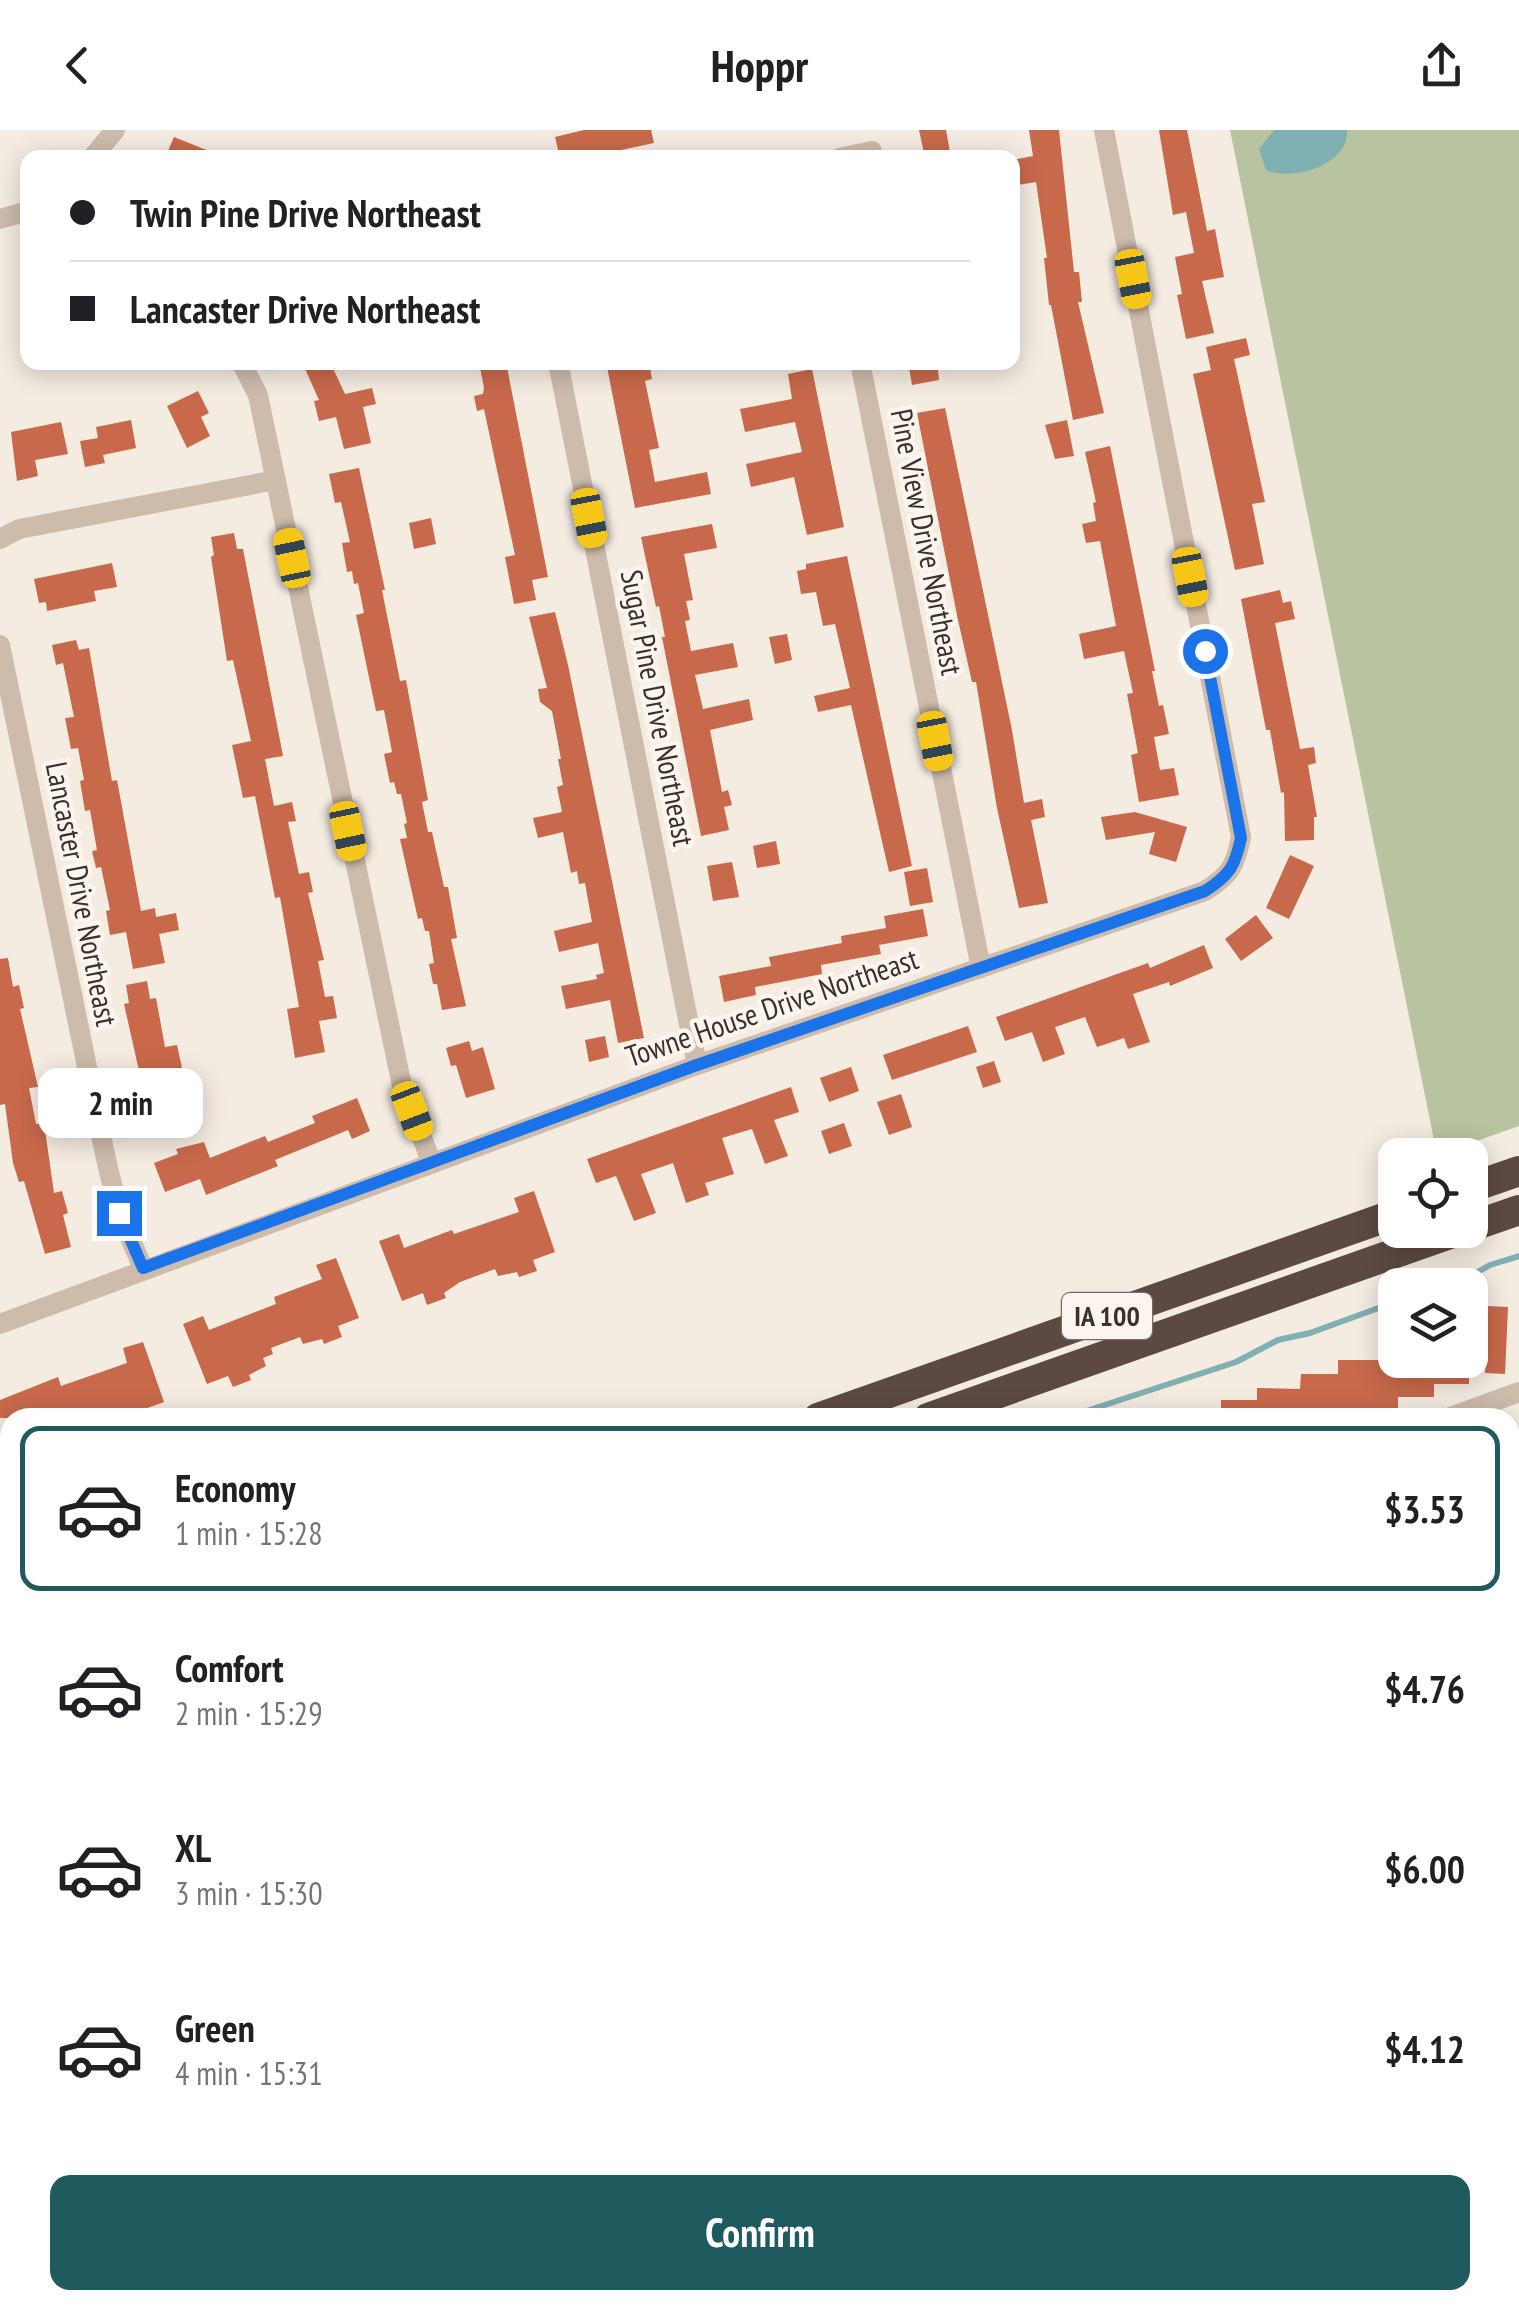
<!DOCTYPE html>
<meta charset="utf-8">
<style>
:root{--surface:#fff;--page:#f6f6f6;--text:#202124;--muted:#757577;--line:#e0e0e0;--accent:#1f5a5e}
body{margin:0;font-family:"PT Sans Narrow",sans-serif;background:var(--page);color:var(--text);height:100vh;display:flex;flex-direction:column;font-size:38px;white-space:nowrap}
*{box-sizing:border-box;margin:0}
p{font-size:32px;color:var(--muted)}
.icon{flex:none;width:55px;height:55px;fill:none;stroke:currentColor;stroke-width:2;stroke-linecap:round;stroke-linejoin:round}
.map{position:relative;flex:1;overflow:hidden}
.sheet{position:absolute;left:0px;top:1278px;width:1520px;height:902px;display:flex;flex-direction:column;background:var(--surface);border-radius:30px 30px 0 0;box-shadow:0 5px 25px #0003}
.sheet>*{flex:none}
.top-card{position:absolute;left:20px;top:20px;width:1000px;height:220px;border-radius:20px;box-shadow:0 5px 25px #0003;display:grid;align-content:center;height:220px;padding:0 50px;background:var(--surface)}
.controls{position:absolute;left:1378px;top:1008px;display:grid;gap:20px}
.controls a{display:grid;place-items:center;width:110px;height:110px;border-radius:20px;background:var(--surface);box-shadow:0 5px 25px #0003;font-size:50px}
.end{position:absolute;width:45px;height:45px;margin:-22px;border:12px solid #1a73e8;background:#fff;box-shadow:0 0 0 5px #fff}
.from{border-radius:50%}
.bubble{position:absolute;height:70px;border-radius:20px;background:var(--surface);box-shadow:0 5px 25px #0003;font-size:32px;font-weight:600;line-height:70px;text-align:center}
.car{position:absolute;width:30px;height:60px;margin:-30px -15px;border-radius:12px;box-shadow:0 0 8px 2px #0007;background:linear-gradient(#f5c518 24%,#345 0 40%,#f5c518 0 76%,#345 0 86%,#f5c518 0)}
.top-card b{display:flex;align-items:center;gap:35px;height:95px;font-size:38px}
.top-card b+b{border-top:2px solid var(--line)}
.top-card i{width:25px;height:25px;background:var(--text)}
ul{padding:18px 0 0;list-style:none}
li{display:flex;align-items:center;gap:30px;height:165px;margin:0 20px 15px;padding:0 30px;border:5px solid transparent;border-radius:20px}
li div{flex:1}
li b{display:block;font-size:38px}
li em{font-style:normal;font-weight:600}
li.current{border-color:var(--accent)}
li>.icon{width:90px;height:90px;stroke-width:1.5}
.button{display:flex;gap:20px;margin-top:auto;padding:20px 50px}
.button a{flex:1;height:115px;border-radius:20px;background:var(--accent);color:#fff;font-size:40px;font-weight:600;line-height:115px;text-align:center}
header{display:flex;justify-content:space-between;align-items:center;height:130px;padding:0 50px;background:var(--surface);font-size:45px;font-weight:600}
.map>svg:first-child{display:block}
</style>
<header><svg class="icon" aria-label="back" viewBox="0 0 24 24"><path d="M15 5l-7 7 7 7"/></svg>Hoppr<svg class="icon" aria-label="share" viewBox="0 0 24 24"><path d="M12 15V3M7 8l5-5 5 5M5 13v7h14v-7"/></svg></header>
<div class="map">
<svg width="1519" height="2179" viewBox="0 0 1519 2179">
<rect width="100%" height="100%" fill="#f4ebe1"/>
<polygon fill="#b8c4a0" points="1230,0 1519,0 1519,996 1437,1025"/>
<path fill="#7fb0b2" d="M1274,0H1347C1350,35 1292,52 1266,40L1259,19Z"/>
<g fill="none" stroke-linecap="round" stroke-linejoin="round">
<g stroke="#7fb0b2" stroke-width="6">
<polyline points="1455,1155 1490,1135 1519,1126"/>
<polyline points="1065,1288 1236,1232 1278,1210 1310,1203 1395,1172"/>
<polyline points="0,1675 10,1671"/>
<polyline points="0,2040 10,2047"/>
<polyline points="188,2170 207,2179"/>
</g>
</g>
<g fill="#c8694b">
<polygon points="584,0 651,0 654,13 584,28 560,28 555,7"/>
<polygon points="919,0 946,0 951,28 925,28"/>
<polygon points="1029,0 1059,0 1074,142 1079,142 1082,172 1078,172 1104,283 1073,290 1051,175 1049,175 1044,128 1047,128 1036,52 1012,56 1012,30 1033,26"/>
<polygon points="1159,0 1187,0 1207,101 1215,99 1224,147 1202,151 1214,203 1186,209 1177,165 1182,164 1175,127 1194,123 1186,82 1173,85"/>
<polygon points="174,7 224,27 224,28 165,28"/>
<polygon points="1246,208 1250,225 1234,229 1265,372 1252,374 1264,434 1235,440 1193,244 1211,240 1206,217"/>
<polygon points="302,232 330,232 345,264 372,258 376,274 363,277 371,313 344,319 336,287 319,291 314,271 319,270"/>
<polygon points="479,232 506,232 548,447 532,450 536,470 514,474 505,427 515,425 484,279 477,281 474,266 483,264 484,258"/>
<polygon points="606,232 649,232 652,249 645,251 659,318 649,320 655,352 707,342 711,364 635,378"/>
<polygon points="908,232 937,232 939,250 912,255"/>
<polygon points="812,239 844,397 807,405 794,347 751,357 746,334 802,322 795,292 745,302 740,279 792,269 788,244"/>
<polygon points="198,261 209,283 201,287 210,306 187,318 167,276"/>
<polygon points="945,278 1012,600 1024,673 1042,669 1045,687 1031,690 1048,773 1019,778 997,678 976,552 972,552 958,490 917,283"/>
<polygon points="131,290 136,318 103,325 105,333 85,337 80,311 98,308 96,297"/>
<polygon points="1067,290 1074,326 1055,329 1045,295"/>
<polygon points="61,292 68,324 35,330 38,346 17,351 11,302"/>
<polygon points="1110,316 1155,541 1152,541 1159,576 1163,575 1169,604 1154,607 1160,640 1174,638 1179,665 1139,672 1131,625 1138,623 1127,564 1133,563 1124,521 1084,529 1079,504 1116,496 1100,411 1086,413 1082,394 1096,391 1093,373 1096,372 1085,322"/>
<polygon points="359,338 385,460 382,460 400,551 406,550 428,670 422,672 428,702 432,702 444,757 448,757 457,808 451,809 466,876 442,880 437,854 433,854 429,834 434,833 429,801 425,801 422,788 418,789 400,709 407,708 404,694 407,693 401,664 397,664 394,652 390,653 384,624 392,622 384,580 376,581 356,485 364,483 358,453 354,454 352,441 347,442 342,413 350,412 341,372 335,373 329,344"/>
<polygon points="431,388 436,414 414,419 409,393"/>
<polygon points="712,394 717,418 684,424 693,470 686,471 690,490 685,491 691,521 733,513 738,537 695,545 703,579 749,569 753,590 710,600 722,662 728,660 732,675 724,677 729,700 701,706 662,507 665,507 659,476 656,477 641,407"/>
<polygon points="234,403 237,419 243,419 283,626 265,629 274,676 292,672 296,691 288,692 299,744 309,742 313,762 308,763 324,830 318,831 325,867 333,866 337,888 319,891 325,922 295,928 287,879 299,877 280,767 275,768 255,666 243,668 232,615 251,611 233,530 227,531 211,427 214,425 211,407"/>
<polygon points="847,426 912,736 889,742 851,575 818,582 814,566 850,558 835,494 823,496 816,462 801,464 797,441 806,439 806,434"/>
<polygon points="112,433 117,457 94,461 96,471 47,481 46,472 39,473 34,449"/>
<polygon points="1280,460 1283,473 1291,471 1295,489 1275,493 1300,619 1314,617 1316,633 1308,635 1317,687 1314,687 1314,710 1285,711 1284,662 1281,663 1270,600 1266,600 1241,469"/>
<polygon points="555,482 568,535 644,908 618,913 610,870 566,879 561,856 597,849 596,845 604,843 598,813 559,822 554,801 592,792 585,753 579,754 577,741 571,743 563,702 538,708 533,688 562,682 557,657 563,655 558,629 561,629 552,581 540,572 538,559 547,558 529,487"/>
<polygon points="787,504 792,530 775,534 769,507"/>
<polygon points="76,510 79,520 89,518 112,651 117,650 141,781 155,778 156,787 176,783 179,800 159,804 165,833 133,839 126,802 110,805 106,781 110,780 101,737 96,738 92,721 97,720 90,680 85,681 80,651 84,650 78,618 71,619 65,588 74,587 63,533 56,535 52,515"/>
<polygon points="1135,682 1187,697 1176,732 1149,724 1155,702 1106,710 1101,687"/>
<polygon points="776,711 780,734 757,738 753,716"/>
<polygon points="1290,725 1314,736 1289,789 1266,778"/>
<polygon points="732,732 739,767 713,771 707,736"/>
<polygon points="927,738 933,772 910,776 904,742"/>
<polygon points="923,779 928,806 879,815 881,824 821,835 822,844 755,857 756,865 724,872 719,846 771,836 769,827 842,813 841,806 886,798 884,786"/>
<polygon points="1256,785 1273,808 1241,831 1225,809"/>
<polygon points="1204,815 1213,838 1170,856 1169,852 1133,864 1150,912 1128,919 1124,908 1097,917 1085,887 1055,897 1065,924 1043,932 1032,902 1005,911 996,887 1148,833 1150,838"/>
<polygon points="8,828 13,857 19,855 24,878 20,879 38,957 29,958 36,994 44,993 54,1063 62,1061 68,1083 63,1085 71,1117 45,1124 24,1051 19,1052 13,1033 5,974 0,975 0,829"/>
<polygon points="147,851 150,869 156,868 165,917 177,915 190,974 148,981 124,874 129,873 126,855"/>
<polygon points="968,896 977,922 892,950 883,925"/>
<polygon points="605,906 609,927 589,932 585,910"/>
<polygon points="469,911 472,921 483,917 495,959 466,968 456,935 451,936 446,918"/>
<polygon points="994,931 1001,952 983,958 976,937"/>
<polygon points="851,937 859,961 829,972 820,948"/>
<polygon points="791,957 799,982 774,990 788,1026 765,1034 752,999 722,1008 734,1044 705,1053 709,1065 686,1073 673,1033 641,1044 656,1083 634,1091 616,1046 596,1053 587,1029"/>
<polygon points="901,964 912,997 889,1005 877,972"/>
<polygon points="357,968 370,1001 352,1009 348,1000 275,1030 278,1036 206,1065 200,1049 165,1062 154,1033 178,1024 176,1019 204,1012 210,1028 265,1006 268,1012 315,993 312,986"/>
<polygon points="844,993 852,1016 829,1024 821,1001"/>
<polygon points="534,1061 555,1122 533,1130 537,1141 519,1147 517,1142 498,1146 495,1139 460,1152 444,1163 446,1168 427,1175 423,1163 402,1171 379,1111 399,1104 404,1118 452,1100 454,1104 519,1082 514,1068"/>
<polygon points="336,1128 359,1188 338,1196 342,1207 324,1214 322,1209 303,1214 300,1207 271,1218 273,1224 263,1228 266,1236 249,1245 251,1250 233,1257 228,1246 207,1254 183,1194 203,1186 209,1200 276,1174 274,1167 322,1149 316,1135"/>
<polygon points="1488,1176 1508,1177 1505,1244 1485,1243"/>
<polygon points="143,1212 164,1272 142,1280 145,1288 0,1288 0,1270 58,1247 61,1256 127,1233 123,1218"/>
<polygon points="1395,1216 1395,1230 1469,1230 1469,1254 1434,1254 1434,1267 1398,1267 1398,1279 1360,1279 1360,1288 1221,1288 1221,1270 1257,1270 1257,1258 1300,1259 1301,1244 1338,1244 1338,1230 1379,1230 1379,1217"/>
</g>
<g fill="none" stroke-linecap="round" stroke-linejoin="round">
<g stroke="#cdbbac" stroke-width="10">
<polyline points="339,2170 350,2179"/>
<polyline points="1402,2170 1405,2179"/>
<polyline points="455,2179 457,2170"/>
</g>
<g stroke="#cdbbac" stroke-width="20">
<polyline points="92,28 115,0"/>
<polyline points="839,28 872,21"/>
<polyline points="0,89 28,81"/>
<polyline points="241,232 258,265 402,956 431,1031"/>
<polyline points="558,232 697,935"/>
<polyline points="860,232 981,838"/>
<polyline points="0,409 19,399 276,350"/>
<polyline points="0,515 106,1029 119,1083 143,1138"/>
<path d="M0,1194L697,935L1205,761C1230,745 1235,737 1241,707L1104,0"/>
<polyline points="1448,1288 1519,1262"/>
<polyline points="1510,1486 1519,1529"/>
<polyline points="1510,1972 1519,1975"/>
</g>
<g stroke="#5c4a42" stroke-width="30">
<polyline points="1470,1058 1519,1041"/>
<polyline points="1470,1097 1519,1080"/>
<polyline points="818,1288 1395,1084"/>
<polyline points="928,1288 1461,1100"/>
<polyline points="0,1575 10,1571"/>
<polyline points="0,1614 10,1610"/>
</g>
</g>
<g fill="none" stroke-linecap="round" stroke-linejoin="round">
<path stroke="#1a73e8" stroke-width="12" d="M119,1083L143,1138L697,935L1205,761C1230,745 1235,736 1241,708L1205,521"/>
</g>
<g text-anchor="middle" stroke-width="9" stroke-linejoin="round" paint-order="stroke">
<rect fill="#fbf5ee" stroke="#756b66" stroke-width="2.5" x="1062" y="1163" width="90" height="46" rx="8"/>
<g font-size="28" font-weight="bold" fill="#3b302b">
<text x="1107" y="1196">IA 100</text>
</g>
<g font-size="30" fill="#3b302b" stroke="#fbf5ee">
<text transform="translate(926 412) rotate(79)" y="10">Pine View Drive Northeast</text>
<text transform="translate(657 578) rotate(79)" y="10">Sugar Pine Drive Northeast</text>
<text transform="translate(81 764) rotate(79)" y="10">Lancaster Drive Northeast</text>
<text transform="translate(772 878) rotate(-19)" y="10">Towne House Drive Northeast</text>
</g>
</g>
</svg>
<div class="controls">
<a><svg class="icon" aria-label="locate" viewBox="0 0 24 24"><circle cx="12" cy="12" r="6"/><path d="M12 2v4M12 18v4M2 12h4M18 12h4"/></svg></a>
<a><svg class="icon" aria-label="layers" viewBox="0 0 24 24"><path d="M12 4l9 5-9 5-9-5zM3 14l9 5 9-5"/></svg></a>
</div>
<i class="end from" style="left:1205px;top:521px"></i>
<i class="end" style="left:119px;top:1083px"></i>
<div class="bubble" style="left:38px;top:938px;width:165px">2 min</div>
<i class="car" style="left:1133px;top:149px;rotate:169deg"></i>
<i class="car" style="left:589px;top:388px;rotate:169deg"></i>
<i class="car" style="left:292px;top:428px;rotate:348deg"></i>
<i class="car" style="left:1190px;top:447px;rotate:169deg"></i>
<i class="car" style="left:935px;top:611px;rotate:169deg"></i>
<i class="car" style="left:348px;top:701px;rotate:168deg"></i>
<i class="car" style="left:412px;top:981px;rotate:159deg"></i>
<div class="top-card">
<b><i class="from"></i>Twin Pine Drive Northeast</b>
<b><i></i>Lancaster Drive Northeast</b>
</div>
<section class="sheet">
<ul>
<li class="current"><svg class="icon" aria-label="car" viewBox="0 0 24 24"><path d="M5 17H2v-5l4-1 3-4h7l3 4 3 1v5h-3M9 17h6M6 11h13"/><circle cx="7" cy="17" r="2"/><circle cx="17" cy="17" r="2"/></svg><div><b>Economy</b><p>1 min · 15:28</p></div><em>$3.53</em></li>
<li><svg class="icon" aria-label="car" viewBox="0 0 24 24"><path d="M5 17H2v-5l4-1 3-4h7l3 4 3 1v5h-3M9 17h6M6 11h13"/><circle cx="7" cy="17" r="2"/><circle cx="17" cy="17" r="2"/></svg><div><b>Comfort</b><p>2 min · 15:29</p></div><em>$4.76</em></li>
<li><svg class="icon" aria-label="car" viewBox="0 0 24 24"><path d="M5 17H2v-5l4-1 3-4h7l3 4 3 1v5h-3M9 17h6M6 11h13"/><circle cx="7" cy="17" r="2"/><circle cx="17" cy="17" r="2"/></svg><div><b>XL</b><p>3 min · 15:30</p></div><em>$6.00</em></li>
<li><svg class="icon" aria-label="car" viewBox="0 0 24 24"><path d="M5 17H2v-5l4-1 3-4h7l3 4 3 1v5h-3M9 17h6M6 11h13"/><circle cx="7" cy="17" r="2"/><circle cx="17" cy="17" r="2"/></svg><div><b>Green</b><p>4 min · 15:31</p></div><em>$4.12</em></li>
</ul>
<div class="button"><a>Confirm</a></div>
</section>
</div>
